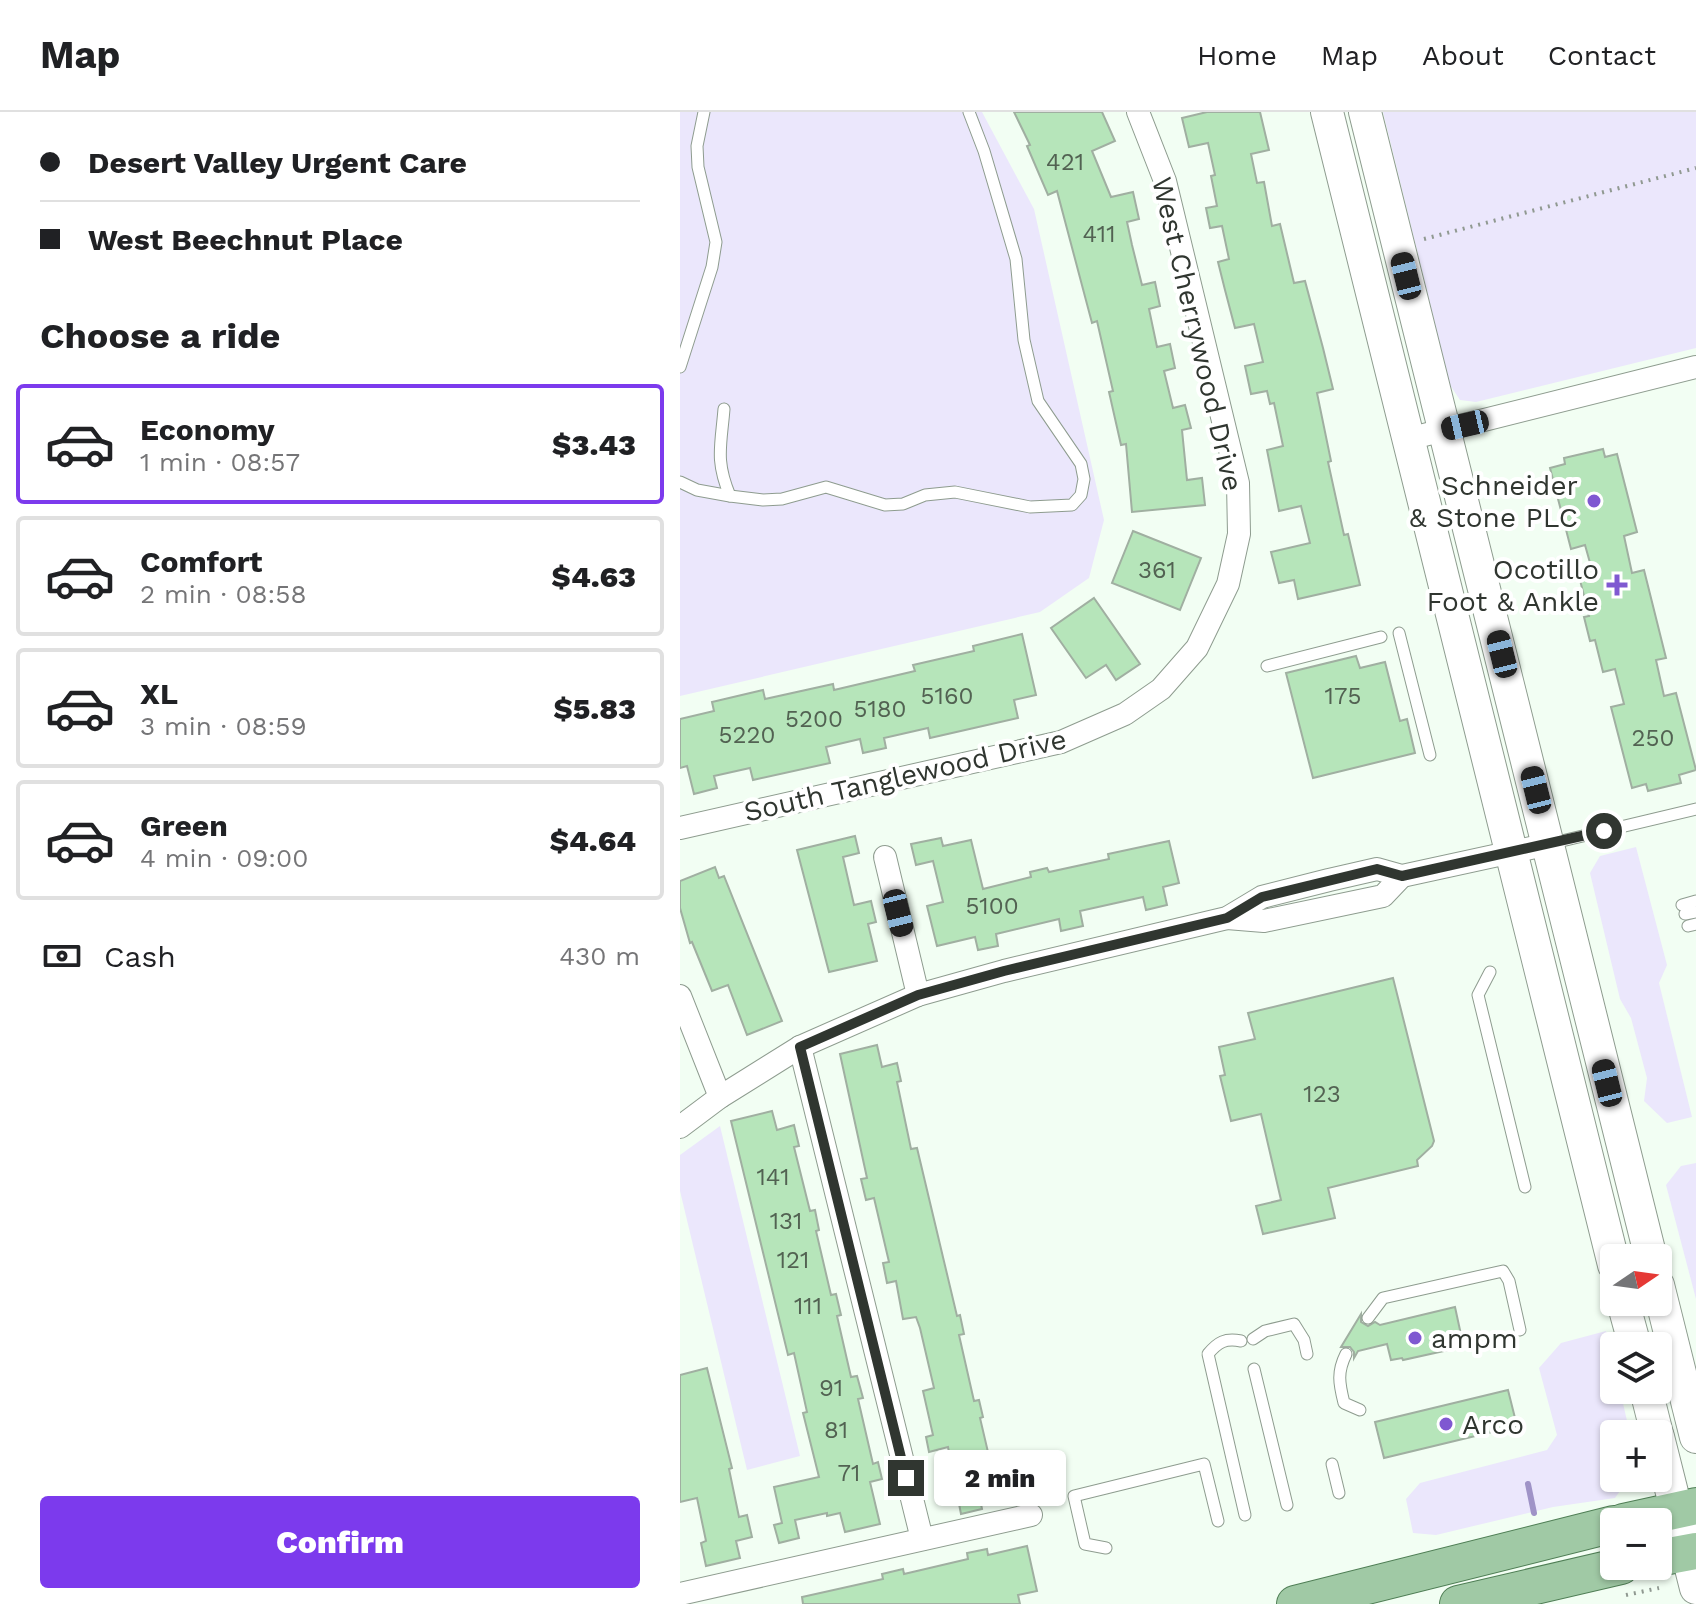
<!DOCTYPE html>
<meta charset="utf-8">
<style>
:root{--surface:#fff;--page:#f2f2f2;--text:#202124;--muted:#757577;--line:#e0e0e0;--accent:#7c3aed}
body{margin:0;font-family:"Work Sans",sans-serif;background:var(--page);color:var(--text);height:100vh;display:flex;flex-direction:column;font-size:30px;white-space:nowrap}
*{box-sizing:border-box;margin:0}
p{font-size:26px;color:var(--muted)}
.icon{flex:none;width:44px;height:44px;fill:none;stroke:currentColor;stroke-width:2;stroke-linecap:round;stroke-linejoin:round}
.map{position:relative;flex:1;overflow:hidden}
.side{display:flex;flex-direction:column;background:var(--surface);width:680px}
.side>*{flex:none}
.guide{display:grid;align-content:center;height:176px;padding:0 40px;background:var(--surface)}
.needle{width:52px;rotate:77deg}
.buttons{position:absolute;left:920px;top:1132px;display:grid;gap:16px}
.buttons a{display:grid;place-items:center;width:72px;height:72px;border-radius:8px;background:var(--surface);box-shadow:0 2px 6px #0004;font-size:40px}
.end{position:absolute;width:36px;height:36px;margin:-18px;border:10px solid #303630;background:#fff;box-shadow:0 0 0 4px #fff}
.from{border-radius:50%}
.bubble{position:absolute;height:56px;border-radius:8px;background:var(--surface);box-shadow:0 2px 6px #0004;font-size:26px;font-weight:800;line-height:56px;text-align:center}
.car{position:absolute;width:24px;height:48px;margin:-24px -12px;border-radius:10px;box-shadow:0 0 6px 2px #0007;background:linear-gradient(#222 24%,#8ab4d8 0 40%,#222 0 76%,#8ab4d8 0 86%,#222 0)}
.guide b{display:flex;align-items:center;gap:28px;height:76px;font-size:30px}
.guide b+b{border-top:2px solid var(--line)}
.guide i{width:20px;height:20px;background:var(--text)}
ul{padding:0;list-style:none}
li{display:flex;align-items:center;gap:24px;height:120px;margin:0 16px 12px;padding:0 24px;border:4px solid var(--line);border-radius:8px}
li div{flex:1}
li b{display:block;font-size:30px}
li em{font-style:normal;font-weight:800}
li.active{border-color:var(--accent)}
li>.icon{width:72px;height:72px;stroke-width:1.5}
h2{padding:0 40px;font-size:36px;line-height:96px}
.pay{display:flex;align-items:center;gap:20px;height:88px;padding:0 40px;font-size:30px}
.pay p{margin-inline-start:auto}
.cta{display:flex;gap:16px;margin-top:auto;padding:16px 40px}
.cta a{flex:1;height:92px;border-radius:8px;background:var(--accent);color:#fff;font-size:32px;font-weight:800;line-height:92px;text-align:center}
header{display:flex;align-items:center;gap:48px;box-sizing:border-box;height:112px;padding:0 40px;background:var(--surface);border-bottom:2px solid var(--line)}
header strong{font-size:38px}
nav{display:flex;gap:44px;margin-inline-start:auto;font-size:28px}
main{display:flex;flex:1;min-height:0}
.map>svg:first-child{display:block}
</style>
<header>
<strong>Map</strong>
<nav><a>Home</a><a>Map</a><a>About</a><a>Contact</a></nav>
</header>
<main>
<section class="side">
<div class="guide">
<b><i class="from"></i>Desert Valley Urgent Care</b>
<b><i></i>West Beechnut Place</b>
</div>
<h2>Choose a ride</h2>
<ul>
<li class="active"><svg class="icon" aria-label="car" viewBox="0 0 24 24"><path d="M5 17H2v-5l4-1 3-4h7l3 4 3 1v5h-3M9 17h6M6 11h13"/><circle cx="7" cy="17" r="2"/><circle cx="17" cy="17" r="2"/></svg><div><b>Economy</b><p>1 min · 08:57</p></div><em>$3.43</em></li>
<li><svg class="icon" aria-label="car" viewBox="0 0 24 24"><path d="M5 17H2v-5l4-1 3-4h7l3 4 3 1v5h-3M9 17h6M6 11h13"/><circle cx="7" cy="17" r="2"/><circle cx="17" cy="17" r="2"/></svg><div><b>Comfort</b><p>2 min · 08:58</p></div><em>$4.63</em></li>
<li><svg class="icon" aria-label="car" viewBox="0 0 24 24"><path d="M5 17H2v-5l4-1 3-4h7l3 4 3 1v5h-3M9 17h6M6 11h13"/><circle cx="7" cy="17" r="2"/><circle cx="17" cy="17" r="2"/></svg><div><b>XL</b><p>3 min · 08:59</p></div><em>$5.83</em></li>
<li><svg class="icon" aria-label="car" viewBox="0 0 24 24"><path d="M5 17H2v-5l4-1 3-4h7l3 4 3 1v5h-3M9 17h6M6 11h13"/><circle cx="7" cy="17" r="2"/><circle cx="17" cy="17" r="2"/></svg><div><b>Green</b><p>4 min · 09:00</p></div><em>$4.64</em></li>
</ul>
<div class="pay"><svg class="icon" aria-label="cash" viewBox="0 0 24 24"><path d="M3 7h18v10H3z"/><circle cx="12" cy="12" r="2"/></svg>Cash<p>430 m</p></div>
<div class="cta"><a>Confirm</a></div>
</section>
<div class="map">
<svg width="1016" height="1492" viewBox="0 0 1016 1492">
<rect width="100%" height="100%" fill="#f2fef3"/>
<g fill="#ebe7fc">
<polygon points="0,0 302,0 354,97 424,408 409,466 360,500 0,584"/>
<polygon points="703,0 1016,0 1016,236 796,290 780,288 770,273"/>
<polygon points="956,735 987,853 979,871 1012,1005 987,1011 964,989 967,966 951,906 940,887 910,761 920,744"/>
<polygon points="40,1014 120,1344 67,1358 0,1079 0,1043"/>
<polygon points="1016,1051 1016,1187 986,1073 1001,1054"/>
<polygon points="926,1219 934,1253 934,1278 940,1278 950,1322 934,1322 934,1366 949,1366 935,1386 873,1395 756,1423 733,1421 726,1387 740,1371 867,1338 877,1323 859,1256 881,1231"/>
</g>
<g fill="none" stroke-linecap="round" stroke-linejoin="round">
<polyline stroke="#9f93c7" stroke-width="6" points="848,1372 854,1401"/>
</g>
<g fill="#b6e5ba" stroke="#a0afa1" stroke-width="2">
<polygon points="334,0 422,0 435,29 412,39 431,85 453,80 459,107 447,110 452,133 462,173 475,170 480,194 469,197 477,235 490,232 495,256 484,259 493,296 505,293 511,316 502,318 507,368 522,366 525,393 452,400 446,332 441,333 429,280 433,279 417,209 412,211 377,79 368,83 347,34 350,33"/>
<polygon points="527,0 580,0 589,38 571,42 577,71 584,70 592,114 600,112 614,171 625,169 643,236 653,277 637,281 651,349 648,350 664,423 668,422 680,473 618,487 614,468 599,471 591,440 630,431 621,394 599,399 587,338 603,334 594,291 590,292 587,279 571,282 565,254 583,250 574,212 555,216 545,178 538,150 549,147 542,114 530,116 526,96 537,94 531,64 535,63 528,31 509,35 502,6"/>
<polygon points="923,337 925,345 937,342 957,420 944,424 952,461 964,458 986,546 976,548 984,584 996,581 1016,658 999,663 1001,671 968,679 966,672 952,676 931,595 944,592 935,557 923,560 915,528 910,529 904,505 909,504 900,468 914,465 905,433 891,437 870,356 885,352 884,346"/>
<polygon points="453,419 521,446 500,498 432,471"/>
<polygon points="414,486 460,552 436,568 426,553 406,566 371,516"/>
<polygon points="342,522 356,583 334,588 338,606 250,626 248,616 204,626 206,636 183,641 180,627 146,635 150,651 73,668 70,656 34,664 37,676 14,682 7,654 0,656 0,607 34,599 32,590 83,578 85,587 153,572 154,578 235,559 233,553 294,539 293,534"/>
<polygon points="676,544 680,556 705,550 720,609 727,607 735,641 633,666 606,561"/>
<polygon points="175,724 179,741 163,745 174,793 191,789 196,810 188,812 197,849 149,860 117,738"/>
<polygon points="261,726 263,734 291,728 303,777 351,765 350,760 367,756 369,760 429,747 428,742 489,729 499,771 483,775 487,793 466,798 463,785 400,799 403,814 381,819 379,807 316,822 318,834 298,838 295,825 257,834 247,794 263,790 253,749 236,753 231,732"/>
<polygon points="35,755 39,766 44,764 102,909 67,923 48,873 32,879 12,830 10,831 0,796 0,769"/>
<polygon points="713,866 754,1029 752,1034 737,1048 738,1054 648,1076 655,1106 583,1122 576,1094 601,1088 581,1002 551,1009 540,964 545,963 539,935 575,927 568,901"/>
<polygon points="197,933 202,955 217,951 221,969 217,970 231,1037 237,1036 277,1204 280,1203 284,1222 279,1223 294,1289 299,1288 303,1305 300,1306 311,1353 328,1349 335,1379 300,1387 302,1397 281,1402 268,1335 249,1340 246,1325 253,1323 243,1279 254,1276 240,1216 236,1205 223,1207 216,1169 207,1171 203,1151 209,1150 194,1086 186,1088 181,1067 187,1066 160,942"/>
<polygon points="92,999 97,1018 114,1013 119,1034 114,1035 130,1099 135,1098 139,1118 136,1119 151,1183 156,1182 161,1203 157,1204 171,1265 177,1264 183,1286 178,1287 193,1352 198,1350 202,1367 190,1370 200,1412 165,1420 160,1401 147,1404 147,1401 115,1408 119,1426 99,1431 94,1413 102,1411 94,1375 139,1365 123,1301 127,1300 114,1241 108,1243 51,1009"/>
<polygon points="775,1195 783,1232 772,1234 773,1237 723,1248 722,1246 711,1248 707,1232 678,1239 674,1246 674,1240 670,1235 661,1235 681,1202 681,1210 688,1214 695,1210 700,1213"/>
<polygon points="27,1256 52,1356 49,1357 59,1405 67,1403 72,1425 56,1429 60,1446 26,1454 21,1431 26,1429 17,1386 0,1390 0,1263"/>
<polygon points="828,1278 837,1314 704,1346 695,1310"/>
<polygon points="347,1434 357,1479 338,1483 340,1492 123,1492 122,1485 203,1467 202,1462 223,1457 224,1462 288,1447 287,1441 307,1437 308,1443"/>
</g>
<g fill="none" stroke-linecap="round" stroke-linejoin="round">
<g stroke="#8e9c8f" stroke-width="13">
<g id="service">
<polyline points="0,255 32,155 36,130 18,55 17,34 24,0"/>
<path d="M44,297C41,334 35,348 50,384L83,388L102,387L146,375L205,393L223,392L245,383L275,380L350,395L392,393L401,383L404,367L401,352L358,289L344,228L336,147L304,39L289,0"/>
<polyline points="0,370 17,378 50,384"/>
<polyline points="719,521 750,643"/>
<polyline points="587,554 701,525"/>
<polyline points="869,732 1016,697"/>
<polyline points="1002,793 1016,789"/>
<polyline points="1005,802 1016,800"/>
<polyline points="1008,814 1016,812"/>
<polyline points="810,860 798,883 845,1075"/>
<polyline points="688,1206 703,1186 823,1159 829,1169 840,1218"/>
<polyline points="573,1227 585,1219 614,1212 624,1228 627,1242"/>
<path d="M561,1229C545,1226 538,1230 528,1242L565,1403"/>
<path d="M666,1242C657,1260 659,1271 664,1291L680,1298"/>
<polyline points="574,1257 607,1393"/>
<polyline points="652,1352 659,1381"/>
<polyline points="426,1436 405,1432 394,1384 524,1352 538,1409"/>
</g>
</g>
<g stroke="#8e9c8f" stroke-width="24">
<g id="minor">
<polyline points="728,327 1016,255"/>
<polyline points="0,716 381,630 445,602 481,577 517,536 548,472 559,422 558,371 485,69 458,0"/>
<polyline points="205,745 238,883"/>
<polyline points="547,806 584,809 703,784 722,764"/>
<polyline points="0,884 40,985"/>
<polyline points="120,935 242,1427"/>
<polyline points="0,1015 40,985 120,935 238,883 324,859 547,806 582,785 649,768 697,757 722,764 869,732"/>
<polyline points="0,1482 351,1403"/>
</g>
</g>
<g stroke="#8e9c8f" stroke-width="34">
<g id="secondary">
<polyline points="647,0 934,1153"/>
<polyline points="685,0 971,1146"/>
<polyline points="978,1173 1016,1325"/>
<polyline points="943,1190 955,1234"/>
<polyline points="966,1278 977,1322"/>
<polyline points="978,1325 1016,1476"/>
</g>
</g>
<g stroke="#4f7e55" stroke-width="38">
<g id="primary">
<polyline points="943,1410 1016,1394"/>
<polyline points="978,1446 1016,1439"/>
<polyline points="615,1492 934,1412"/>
<polyline points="778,1492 941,1454"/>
</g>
</g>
<g stroke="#909991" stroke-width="4" stroke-dasharray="2 6" stroke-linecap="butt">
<polyline points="744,127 1016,56"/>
<polyline points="946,1483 979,1476"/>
</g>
<use href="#service" stroke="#fff" stroke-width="11"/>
<use href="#minor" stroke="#fff" stroke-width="22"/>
<use href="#secondary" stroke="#fff" stroke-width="32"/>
<use href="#primary" stroke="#a0c9a5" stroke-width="36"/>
</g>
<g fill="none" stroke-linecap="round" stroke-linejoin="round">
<polyline stroke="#303630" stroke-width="10" points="226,1366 120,935 238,883 324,859 547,806 582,785 697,757 722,764 924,719"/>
</g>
<g fill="#7f58d1" stroke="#fff" stroke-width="3">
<circle cx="914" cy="389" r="8"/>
<path d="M933 461h8v8h8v8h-8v8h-8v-8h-8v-8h8z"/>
<circle cx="735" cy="1226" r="8"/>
<circle cx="766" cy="1312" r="8"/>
</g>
<g text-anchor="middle" stroke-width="8" stroke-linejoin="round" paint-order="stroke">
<g font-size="24" fill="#526252">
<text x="385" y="58">421</text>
<text x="419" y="130">411</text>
<text x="477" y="466">361</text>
<text x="267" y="592">5160</text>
<text x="663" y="592">175</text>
<text x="200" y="605">5180</text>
<text x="134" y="615">5200</text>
<text x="67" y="631">5220</text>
<text x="973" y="634">250</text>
<text x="312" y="802">5100</text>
<text x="642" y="990">123</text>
<text x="93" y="1073">141</text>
<text x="106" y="1117">131</text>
<text x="113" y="1156">121</text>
<text x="128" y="1202">111</text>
<text x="151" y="1284">91</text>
<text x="156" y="1326">81</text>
<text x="169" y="1369">71</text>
</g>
<g font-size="28" fill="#303630" stroke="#fff">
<text transform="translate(518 222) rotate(77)" y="10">West Cherrywood Drive</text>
<text transform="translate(225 663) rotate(-13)" y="10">South Tanglewood Drive</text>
</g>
<g font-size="28" fill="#303630" stroke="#fff" text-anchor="end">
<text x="898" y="383">Schneider<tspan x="898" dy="32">&amp; Stone PLC</tspan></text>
<text x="919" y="467">Ocotillo<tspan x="919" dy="32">Foot &amp; Ankle</tspan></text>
<text x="751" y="1236" text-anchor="start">ampm</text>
<text x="782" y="1322" text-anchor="start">Arco</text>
</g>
</g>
</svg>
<div class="buttons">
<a><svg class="needle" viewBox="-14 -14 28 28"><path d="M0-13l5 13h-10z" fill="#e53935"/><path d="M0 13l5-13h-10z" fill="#757577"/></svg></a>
<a><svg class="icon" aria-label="layers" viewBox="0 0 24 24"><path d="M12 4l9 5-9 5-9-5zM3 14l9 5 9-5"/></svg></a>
<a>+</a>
<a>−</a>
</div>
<i class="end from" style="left:924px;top:719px"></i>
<i class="end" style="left:226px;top:1366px"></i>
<div class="bubble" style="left:254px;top:1338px;width:132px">2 min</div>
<i class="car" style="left:726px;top:164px;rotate:346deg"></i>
<i class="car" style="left:785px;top:313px;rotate:257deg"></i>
<i class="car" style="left:822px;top:542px;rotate:346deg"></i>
<i class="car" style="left:856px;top:678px;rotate:346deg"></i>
<i class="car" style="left:218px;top:801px;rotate:166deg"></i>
<i class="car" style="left:927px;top:971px;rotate:346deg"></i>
</div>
</main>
